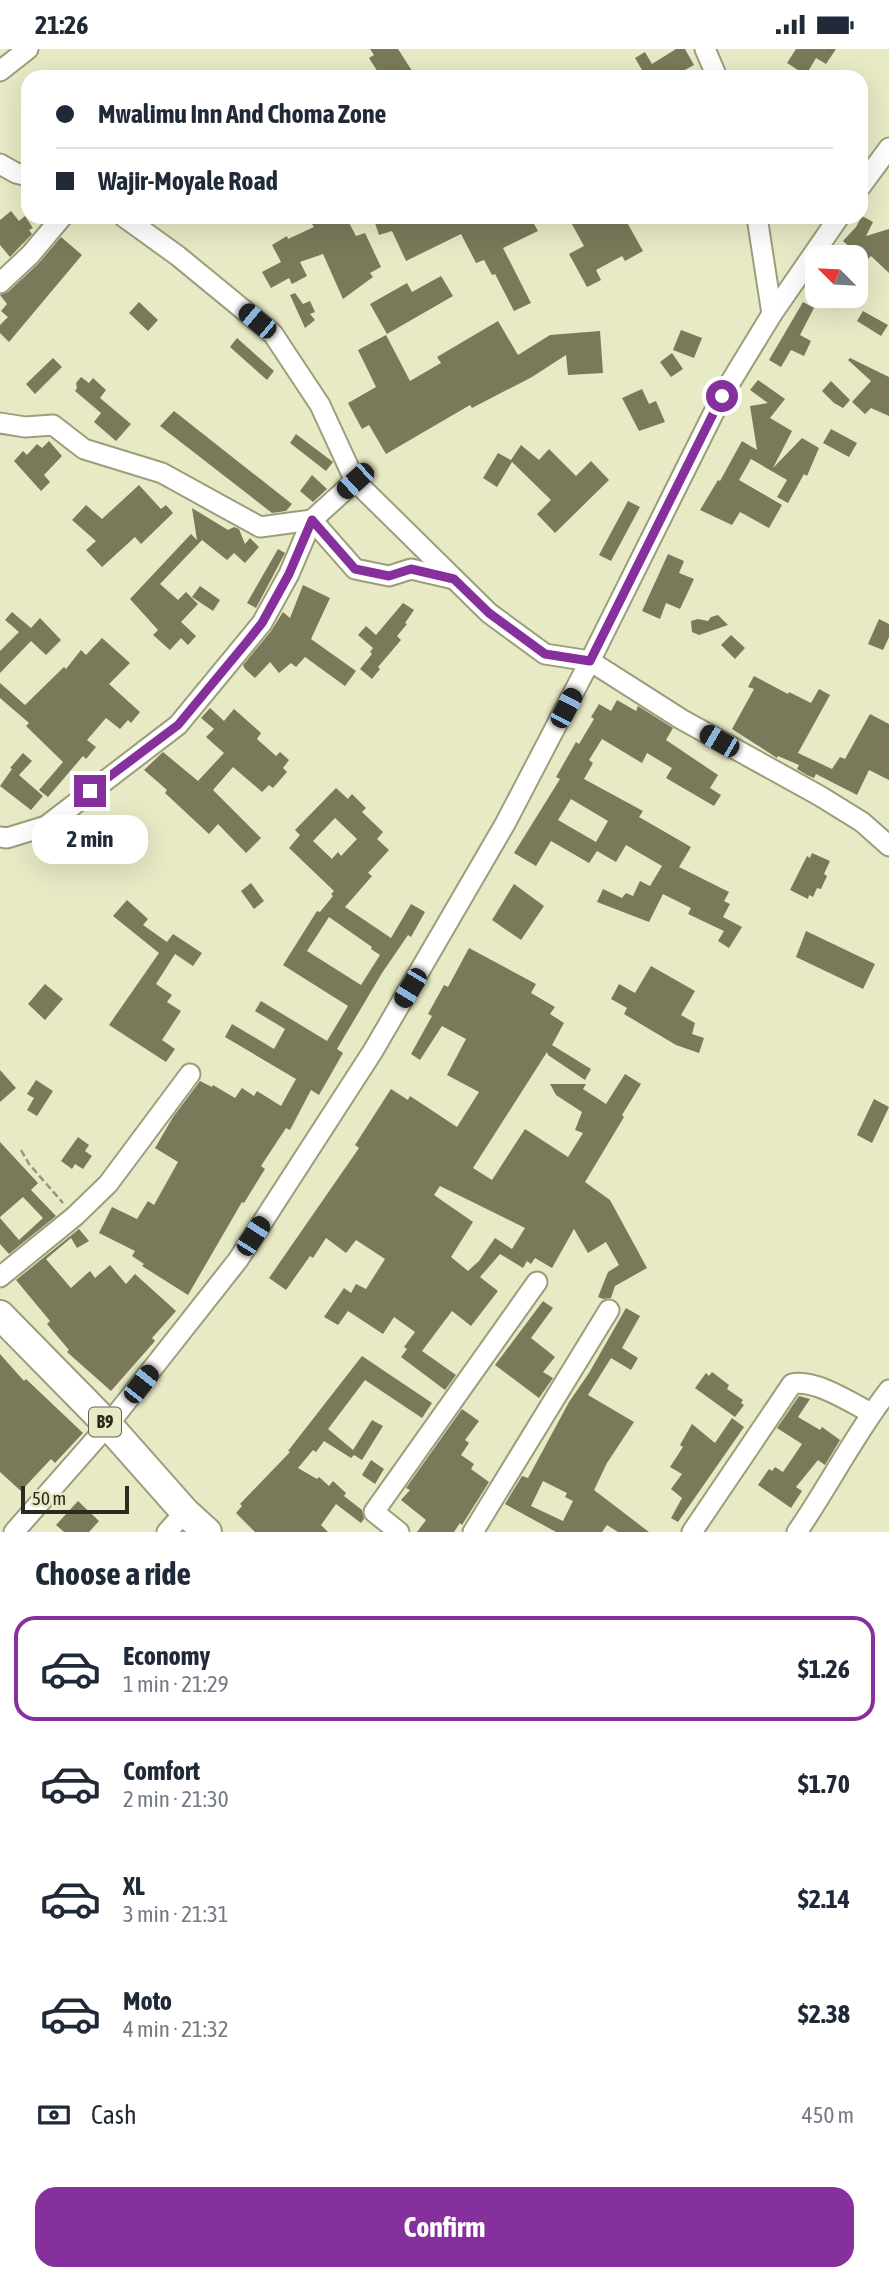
<!DOCTYPE html>
<meta charset="utf-8">
<style>
:root{--surface:#fff;--page:#f6f6f7;--text:#1f2937;--muted:#747a83;--line:#e0e1e3;--accent:#86309d}
body{margin:0;font-family:"Asap Condensed",sans-serif;background:var(--page);color:var(--text);height:100vh;display:flex;flex-direction:column;font-size:26px;white-space:nowrap}
*{box-sizing:border-box;margin:0}
p{font-size:23px;color:var(--muted)}
.icon{flex:none;width:38px;height:38px;fill:none;stroke:currentColor;stroke-width:2;stroke-linecap:round;stroke-linejoin:round}
.map{position:relative;height:1483px;overflow:hidden}
.drawer{display:flex;flex-direction:column;background:var(--surface);flex:1}
.drawer>*{flex:none}
.banner{position:absolute;left:21px;top:21px;width:847px;height:154px;border-radius:21px;box-shadow:0 7px 28px #0002;display:grid;align-content:center;height:154px;padding:0 35px;background:var(--surface)}
.needle{width:46px;rotate:294deg}
.buttons{position:absolute;left:805px;top:196px;display:grid;gap:14px}
.buttons a{display:grid;place-items:center;width:63px;height:63px;border-radius:14px;background:var(--surface);box-shadow:0 7px 28px #0002;font-size:35px}
.scale{position:absolute;left:21px;bottom:18px;width:108px;box-sizing:border-box;padding-left:7px;border:4px solid #2a2a1d;border-top:0;font-size:19px;line-height:24px;white-space:nowrap;color:#2a2a1d;-webkit-text-stroke:5px #e8e9c5;paint-order:stroke}
.end{position:absolute;width:32px;height:32px;margin:-16px;border:9px solid #86309d;background:#fff;box-shadow:0 0 0 4px #fff}
.from{border-radius:50%}
.bubble{position:absolute;height:49px;border-radius:21px;background:var(--surface);box-shadow:0 7px 28px #0002;font-size:23px;font-weight:700;line-height:49px;text-align:center}
.car{position:absolute;width:21px;height:42px;margin:-21px -10px;border-radius:9px;box-shadow:0 0 5px 2px #0007;background:linear-gradient(#222 24%,#8ab4d8 0 40%,#222 0 76%,#8ab4d8 0 86%,#222 0)}
.banner b{display:flex;align-items:center;gap:24px;height:66px;font-size:26px}
.banner b+b{border-top:2px solid var(--line)}
.banner i{width:18px;height:18px;background:var(--text)}
ul{padding:0;list-style:none}
li{display:flex;align-items:center;gap:21px;height:105px;margin:0 14px 10px;padding:0 21px;border:4px solid transparent;border-radius:21px}
li div{flex:1}
li b{display:block;font-size:26px}
li em{font-style:normal;font-weight:700}
li.on{border-color:var(--accent)}
li>.icon{width:63px;height:63px;stroke-width:1.5}
h2{padding:0 35px;font-size:32px;line-height:84px}
.pay{display:flex;align-items:center;gap:18px;height:77px;padding:0 35px;font-size:26px}
.pay p{margin-inline-start:auto}
.button{display:flex;gap:14px;margin-top:auto;padding:14px 35px}
.button a{flex:1;height:80px;border-radius:21px;background:var(--accent);color:#fff;font-size:28px;font-weight:700;line-height:80px;text-align:center}
.status{display:flex;justify-content:space-between;align-items:center;height:49px;padding:0 35px;background:var(--surface);direction:ltr}
.status svg{height:19px;fill:currentColor}
.map>svg:first-child{display:block}
</style>
<div class="status"><b>21:26</b><svg viewBox="0 0 49 12"><path d="M0 12V9h3v3zM5 12V6h3v6zM10 12V3h3v9zM15 12V0h3v12zM26 1h20v11H26zM47 4h2v5h-2z"/></svg></div>
<div class="map">
<svg width="889" height="1483" viewBox="0 0 889 1483">
<rect width="100%" height="100%" fill="#e8e9c5"/>
<g fill="#7a7a5a" fill-rule="evenodd">
<polygon points="370,0 398,0 416,28 381,28 369,9 374,6"/>
<polygon points="676,0 685,0 694,16 672,28 629,28 642,21 635,9 645,3 652,15"/>
<polygon points="796,0 836,0 826,15 816,9 806,26 787,14"/>
<polygon points="11,162 19,172 25,167 33,179 29,181 32,185 10,208 0,196 0,171"/>
<polygon points="862,167 873,173 866,187 889,180 889,224 871,207 868,210 854,197 852,200 843,192 856,178"/>
<polygon points="327,168 346,168 356,187 365,184 381,218 370,224 373,228 343,250 323,205 300,213 307,227 292,235 289,229 271,239 262,223 281,213 272,196 287,187 288,190 314,178 312,175"/>
<polygon points="373,168 530,168 538,182 503,199 531,254 514,262 495,225 492,226 484,211 476,214 461,185 406,212 392,182 379,186"/>
<polygon points="568,168 624,168 643,202 625,212 622,207 596,221 601,231 587,238 569,205 584,197"/>
<polygon points="61,188 82,206 9,293 0,284 0,276 8,268 1,262 7,255 0,246 8,243 38,215"/>
<polygon points="441,227 453,247 387,285 370,255 407,234 412,243"/>
<polygon points="295,244 303,255 310,252 315,263 310,265 315,271 305,279 290,246"/>
<polygon points="139,253 158,271 148,282 129,264"/>
<polygon points="803,253 814,259 800,286 811,292 804,307 791,301 781,318 769,311"/>
<polygon points="863,262 888,276 881,287 857,272"/>
<polygon points="498,272 518,306 550,286 600,282 603,324 568,326 566,306 532,328 472,359 470,356 386,405 369,376 362,380 348,354 376,338 358,301 386,286 410,332 441,314 437,308"/>
<polygon points="681,281 702,289 694,309 673,301"/>
<polygon points="237,289 274,322 267,331 230,298"/>
<polygon points="672,304 683,320 671,328 660,313"/>
<polygon points="53,309 62,318 35,345 26,335"/>
<polygon points="850,309 889,328 889,367 871,359 865,365 852,353 871,332 848,311"/>
<polygon points="81,328 89,334 93,329 106,341 100,349 131,375 116,392 94,373 101,364 75,342 77,339 76,334"/>
<polygon points="758,331 785,350 770,369 792,382 773,419 802,389 819,399 807,427 804,425 788,454 777,448 787,431 751,410 739,431 782,456 769,479 740,463 732,476 700,461 718,431 720,432 742,392 757,401 750,357 768,354 750,341"/>
<polygon points="831,332 850,351 843,359 834,354 822,342"/>
<polygon points="642,340 649,355 656,352 665,373 639,382 622,349"/>
<polygon points="174,362 292,455 286,462 272,464 160,377"/>
<polygon points="831,380 857,394 849,408 823,394"/>
<polygon points="296,385 333,413 326,422 290,394"/>
<polygon points="49,392 62,407 44,426 50,433 41,442 14,412 23,402 27,406 37,395 42,399"/>
<polygon points="521,396 539,411 549,400 576,427 591,412 609,431 555,484 537,465 551,451 512,413 497,438 483,429 498,404 511,411"/>
<polygon points="312,426 327,440 313,453 300,442"/>
<polygon points="139,436 161,460 166,456 173,464 141,495 135,488 102,518 86,501 96,492 72,471 86,456 102,470"/>
<polygon points="628,452 640,458 611,512 599,506"/>
<polygon points="192,459 228,481 234,478 239,480 245,495 250,489 259,498 245,514 234,504 227,511 202,491 160,535 178,551 186,543 198,555 181,573 196,587 188,596 181,589 170,601 153,586 158,581 130,550 191,485 197,491"/>
<polygon points="278,500 285,504 256,559 247,554"/>
<polygon points="668,505 684,512 679,524 694,530 680,560 666,554 660,570 642,562"/>
<polygon points="303,536 330,549 311,590 356,622 345,637 305,608 296,618 291,614 279,624 270,613 255,629 245,620 243,616 271,582 283,563 290,569"/>
<polygon points="200,537 220,551 213,562 192,548"/>
<polygon points="403,554 414,561 405,574 407,575 397,587 401,591 378,618 380,620 372,630 360,620 372,605 370,603 373,599 358,586 366,577 376,586"/>
<polygon points="12,563 31,579 40,569 61,591 46,606 31,592 0,624 0,602 19,583 5,571"/>
<polygon points="718,566 728,576 699,586 692,583 691,572 698,570 708,572 711,568"/>
<polygon points="879,570 889,575 889,588 883,601 868,595"/>
<polygon points="731,586 745,599 735,610 721,596"/>
<polygon points="102,589 130,614 109,635 140,663 131,674 128,671 120,680 106,669 87,691 96,698 86,710 83,707 48,748 39,741 63,713 26,677 29,674 0,649 0,634 25,656 64,618 66,620 81,601 86,606"/>
<polygon points="754,627 788,645 789,643 811,654 819,640 830,646 798,704 832,720 840,708 845,710 870,665 889,675 889,731 869,721 857,746 816,725 814,729 807,726 797,720 799,716 778,707 777,709 732,680 754,640 748,638"/>
<path d="M617,651L636,662L638,657L673,679L666,691L718,726L710,739L721,746L714,757L666,729L672,719L647,704L642,714L602,690L589,711L593,714L584,730L643,762L639,768L691,798L679,818L729,843L724,852L730,855L723,868L742,878L729,899L718,892L724,882L688,865L691,859L663,845L649,873L597,853L603,840L622,849L626,844L633,847L640,832L650,837L662,817L626,796L616,813L597,802L589,814L551,792L536,817L514,804L560,730L556,728L576,693L579,695L594,670L591,668L599,655L611,662ZM571,750L608,772L596,793L558,771Z"/>
<polygon points="210,659 224,672 234,660 261,684 257,690 276,707 280,703 289,711 283,719 287,723 273,739 269,736 262,743 233,718 213,741 261,789 246,804 218,775 209,785 165,744 167,741 144,721 163,703 198,732 224,704 206,688 214,680 201,669"/>
<polygon points="23,704 32,712 19,726 43,747 31,761 0,737 12,720 10,719"/>
<path d="M336,739L348,750L352,745L366,759L362,763L383,783L377,790L389,801L368,824L372,827L345,858L391,889L411,855L425,863L411,888L408,886L382,924L337,1000L343,1004L319,1046L311,1041L290,1081L286,1079L261,1117L265,1120L244,1154L242,1153L188,1246L142,1217L144,1215L132,1207L135,1202L99,1184L112,1158L137,1170L148,1152L154,1156L178,1113L155,1099L173,1068L200,1032L212,1038L213,1036L235,1049L242,1039L254,1047L257,1042L281,1057L296,1030L225,988L232,975L274,1000L285,980L255,962L261,952L327,992L348,957L283,916L317,862L320,863L333,847L331,845L334,842L289,799L300,786L295,781ZM335,769L357,790L341,807L338,803L332,810L313,792ZM329,868L372,898L371,900L380,906L361,936L307,902Z"/>
<polygon points="812,804 830,812 824,825 827,827 821,840 817,839 813,848 809,846 808,850 790,841 807,807 810,809"/>
<polygon points="251,834 264,852 254,860 241,842"/>
<polygon points="514,835 544,857 521,891 492,871"/>
<polygon points="127,851 148,870 143,876 167,893 173,885 202,904 193,917 175,905 156,935 172,946 167,953 181,962 162,991 175,1000 166,1013 109,976 159,904 113,867"/>
<polygon points="806,882 875,915 863,940 796,908"/>
<path d="M469,899L536,935L531,944L555,958L550,965L564,974L552,996L591,1020L585,1031L548,1006L547,1003L473,1119L492,1131L525,1080L568,1108L583,1084L575,1081L582,1063L556,1046L550,1035H586L583,1040L606,1055L625,1025L641,1035L622,1066L624,1068L585,1133L610,1151L647,1219L615,1237L611,1249L603,1250L598,1248L608,1223L619,1216L606,1193L588,1204L574,1180L552,1219L535,1209L531,1215L527,1212L523,1219L500,1205L480,1228L498,1242L471,1277L452,1262L422,1302L456,1326L445,1341L401,1308L407,1300L404,1298L415,1283L394,1268L383,1285L348,1262L338,1276L324,1268L344,1239L351,1244L356,1235L366,1240L385,1210L356,1191L346,1204L326,1189L313,1209L310,1207L286,1241L269,1229L359,1099L355,1096L391,1040L408,1051L410,1047L457,1078L479,1043L447,1026L466,990L442,977L420,1011L411,1005L432,967L428,965L444,936L448,938ZM440,1137L525,1179L512,1200L495,1189L479,1212L468,1222L451,1208L473,1173L434,1146Z"/>
<polygon points="651,917 695,942 681,966 695,974 692,985 704,989 699,1004 676,996 624,965 627,959 611,950 619,935 635,944"/>
<polygon points="45,935 63,950 45,971 28,955"/>
<polygon points="0,1021 16,1039 0,1053"/>
<polygon points="36,1031 53,1042 37,1067 27,1061 34,1049 27,1045"/>
<polygon points="874,1050 889,1058 872,1094 857,1086"/>
<polygon points="78,1088 89,1096 85,1102 92,1107 83,1120 75,1115 72,1120 61,1112"/>
<polygon points="0,1093 38,1134 31,1141 56,1167 9,1205 0,1195 0,1169 19,1191 43,1169 23,1148 0,1168"/>
<polygon points="79,1180 89,1192 77,1199 71,1189 46,1210 71,1239 90,1222 95,1229 110,1216 126,1235 135,1225 176,1262 152,1289 155,1292 111,1342 67,1303 69,1301 47,1275 50,1272 16,1231"/>
<polygon points="543,1252 553,1259 531,1289 555,1308 543,1323 553,1329 539,1349 495,1316"/>
<path d="M626,1259L640,1267L622,1299L638,1309L631,1321L611,1309L588,1346L634,1373L607,1414L594,1441L649,1483H618L607,1476L602,1483H556L505,1455L522,1427L528,1429L569,1353L589,1324ZM543,1432L567,1444L565,1448L573,1452L563,1472L531,1457Z"/>
<polygon points="0,1305 24,1332 26,1330 83,1384 55,1414 51,1410 21,1442 0,1423"/>
<polygon points="362,1307 432,1354 422,1369 365,1331 328,1380 353,1401 372,1371 383,1377 362,1411 354,1406 351,1409 324,1392 316,1403 313,1401 298,1419 317,1430 319,1428 329,1437 333,1432 346,1444 344,1447 362,1461 364,1470 361,1474 336,1455 321,1476 328,1483 255,1483 236,1464 242,1457 240,1455 290,1403 288,1402"/>
<polygon points="712,1323 729,1336 727,1340 743,1351 741,1354 744,1356 735,1368 695,1339 706,1324 709,1327"/>
<polygon points="799,1347 810,1350 798,1368 820,1381 822,1378 840,1391 825,1416 818,1411 796,1438 802,1442 791,1459 758,1436 769,1420 772,1422 775,1418 783,1423 802,1395 777,1379"/>
<polygon points="462,1360 479,1372 465,1391 469,1394 461,1406 474,1415 471,1420 489,1433 462,1476 460,1474 454,1483 417,1483 426,1471 401,1451 410,1441 406,1439"/>
<polygon points="732,1369 744,1378 678,1473 671,1469 682,1449 671,1440 682,1425 670,1418 683,1398 680,1396 692,1375 715,1394"/>
<polygon points="371,1411 384,1420 375,1435 362,1426"/>
<polygon points="78,1452 99,1472 89,1483 64,1483 56,1476"/>
</g>
<g fill="none" stroke-linecap="round" stroke-linejoin="round">
<g stroke="#9d9d7c" stroke-width="23">
<g id="minor">
<polyline points="705,0 717,28"/>
<polyline points="0,22 28,0"/>
<polyline points="0,115 16,124 28,127"/>
<polyline points="861,137 889,99"/>
<polyline points="124,168 178,207 273,285 320,356 355,432 489,564 545,605 590,612 681,670 820,747 862,773 889,797"/>
<polyline points="757,168 772,265"/>
<polyline points="0,234 30,206 62,168"/>
<polyline points="0,374 25,378 53,376 84,400 162,424 260,478 312,471 355,520 389,527 411,520 454,530"/>
<polyline points="0,788 7,789 46,777 178,676 262,574 289,525 312,471 355,432"/>
<polyline points="0,1228 75,1167 108,1135 190,1025"/>
<polyline points="14,1483 108,1376 238,1211 373,1002 505,775 590,612 722,347 772,265 839,168"/>
<polyline points="167,1483 185,1463"/>
<polyline points="399,1483 374,1463 537,1233"/>
<polyline points="473,1483 609,1261"/>
<path d="M692,1483L792,1335C815,1330 850,1353 871,1364"/>
<path d="M797,1483C829,1437 854,1386 889,1341"/>
</g>
</g>
<g stroke="#9d9d7c" stroke-width="32">
<polyline id="highway" points="0,1266 108,1376 185,1463 207,1483"/>
</g>
<polyline stroke="#96967c" stroke-width="2.5" stroke-dasharray="7 3.5" stroke-linecap="butt" points="21,1101 29,1115 63,1154"/>
<use href="#minor" stroke="#fff" stroke-width="19"/>
<use href="#highway" stroke="#fff" stroke-width="28"/>
</g>
<g fill="none" stroke-linecap="round" stroke-linejoin="round">
<polyline stroke="#86309d" stroke-width="9" points="90,742 178,676 246,594 262,574 289,525 312,471 355,520 389,527 411,520 454,530 489,564 545,605 590,612 722,347"/>
</g>
<g text-anchor="middle" stroke-width="5" stroke-linejoin="round" paint-order="stroke">
<rect fill="#e8e9c5" stroke="#63634f" stroke-width="2" x="89" y="1358.5" width="32" height="29" rx="5"/>
<g font-size="18" font-weight="bold" fill="#2a2a1d">
<text x="105" y="1379">B9</text>
</g>
</g>
</svg>
<div class="buttons">
<a><svg class="needle" viewBox="-14 -14 28 28"><path d="M0-13l5 13h-10z" fill="#e53935"/><path d="M0 13l5-13h-10z" fill="#747a83"/></svg></a>
</div>
<div class="scale">50 m</div>
<i class="end from" style="left:722px;top:347px"></i>
<i class="end" style="left:90px;top:742px"></i>
<div class="bubble" style="left:32px;top:766px;width:116px">2 min</div>
<i class="car" style="left:257px;top:272px;rotate:310deg"></i>
<i class="car" style="left:355px;top:432px;rotate:228deg"></i>
<i class="car" style="left:566px;top:659px;rotate:28deg"></i>
<i class="car" style="left:719px;top:692px;rotate:300deg"></i>
<i class="car" style="left:410px;top:939px;rotate:211deg"></i>
<i class="car" style="left:253px;top:1187px;rotate:33deg"></i>
<i class="car" style="left:141px;top:1335px;rotate:38deg"></i>
<div class="banner">
<b><i class="from"></i>Mwalimu Inn And Choma Zone</b>
<b><i></i>Wajir-Moyale Road</b>
</div>
</div>
<section class="drawer">
<h2>Choose a ride</h2>
<ul>
<li class="on"><svg class="icon" aria-label="car" viewBox="0 0 24 24"><path d="M5 17H2v-5l4-1 3-4h7l3 4 3 1v5h-3M9 17h6M6 11h13"/><circle cx="7" cy="17" r="2"/><circle cx="17" cy="17" r="2"/></svg><div><b>Economy</b><p>1 min · 21:29</p></div><em>$1.26</em></li>
<li><svg class="icon" aria-label="car" viewBox="0 0 24 24"><path d="M5 17H2v-5l4-1 3-4h7l3 4 3 1v5h-3M9 17h6M6 11h13"/><circle cx="7" cy="17" r="2"/><circle cx="17" cy="17" r="2"/></svg><div><b>Comfort</b><p>2 min · 21:30</p></div><em>$1.70</em></li>
<li><svg class="icon" aria-label="car" viewBox="0 0 24 24"><path d="M5 17H2v-5l4-1 3-4h7l3 4 3 1v5h-3M9 17h6M6 11h13"/><circle cx="7" cy="17" r="2"/><circle cx="17" cy="17" r="2"/></svg><div><b>XL</b><p>3 min · 21:31</p></div><em>$2.14</em></li>
<li><svg class="icon" aria-label="car" viewBox="0 0 24 24"><path d="M5 17H2v-5l4-1 3-4h7l3 4 3 1v5h-3M9 17h6M6 11h13"/><circle cx="7" cy="17" r="2"/><circle cx="17" cy="17" r="2"/></svg><div><b>Moto</b><p>4 min · 21:32</p></div><em>$2.38</em></li>
</ul>
<div class="pay"><svg class="icon" aria-label="cash" viewBox="0 0 24 24"><path d="M3 7h18v10H3z"/><circle cx="12" cy="12" r="2"/></svg>Cash<p>450 m</p></div>
<div class="button"><a>Confirm</a></div>
</section>
